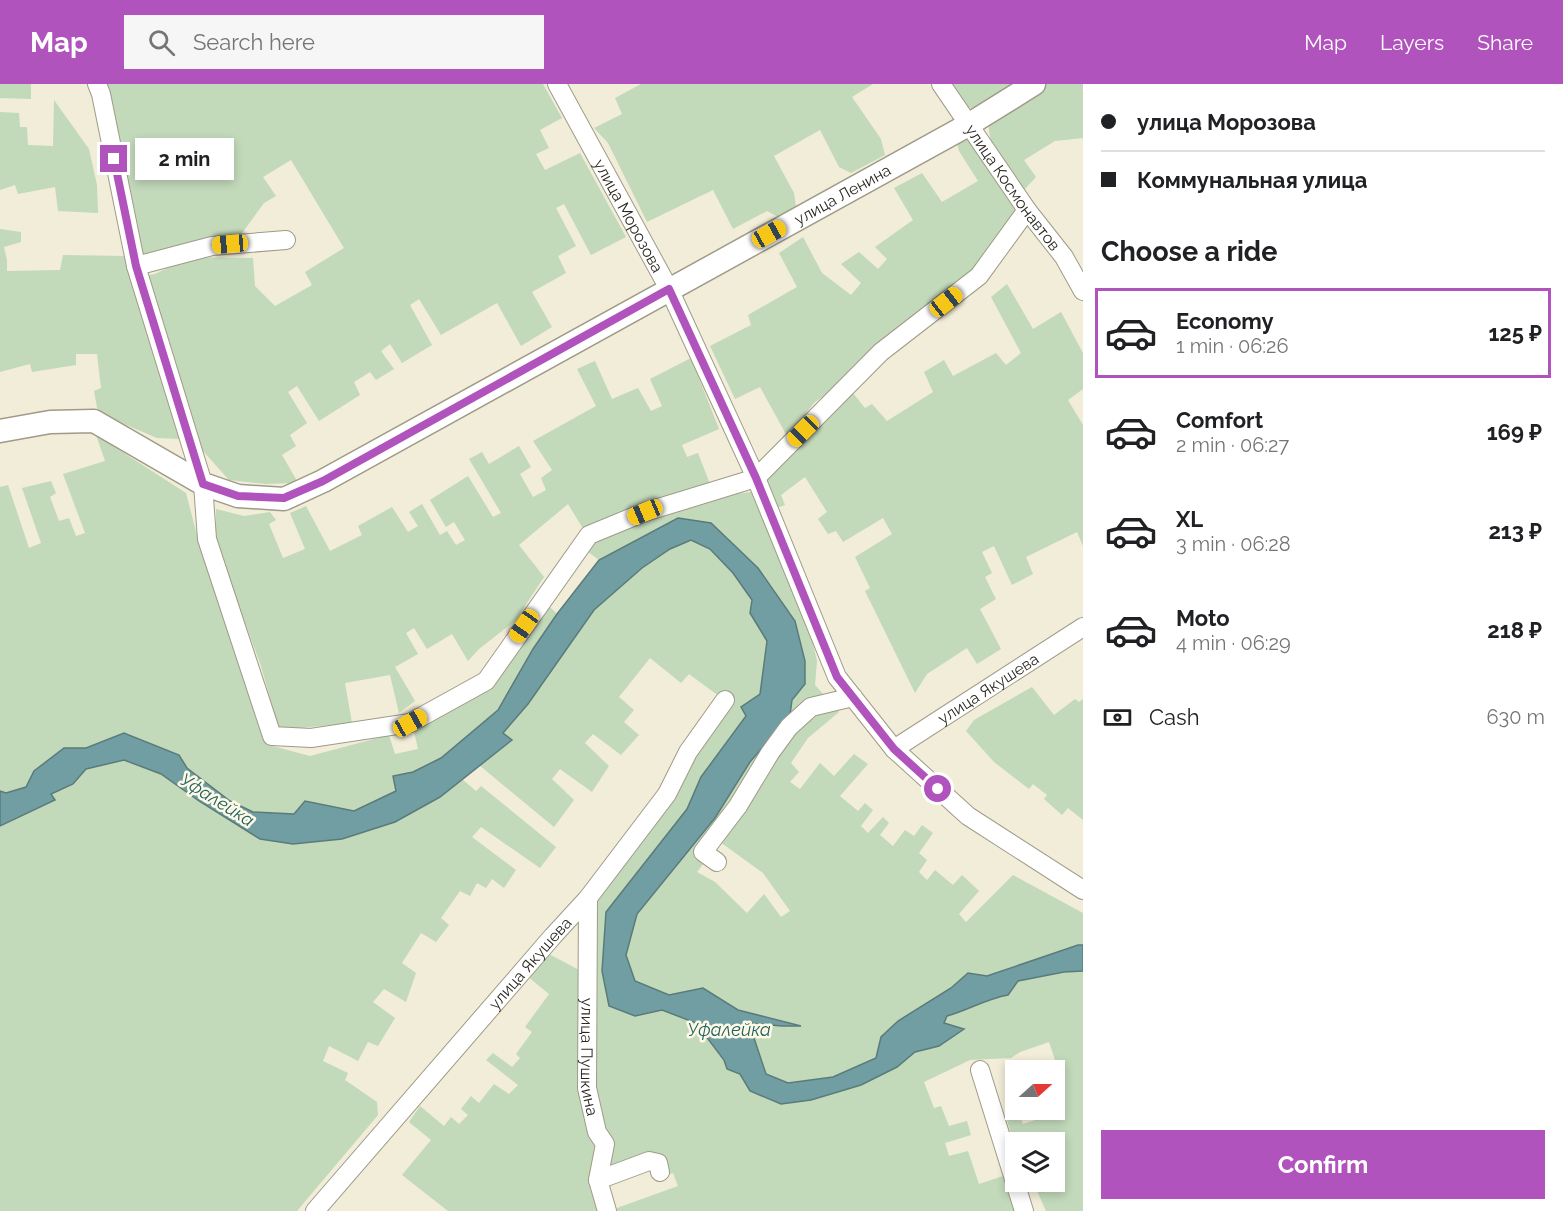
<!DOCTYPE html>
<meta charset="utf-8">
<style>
:root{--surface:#fff;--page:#f6f6f6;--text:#202124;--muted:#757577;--line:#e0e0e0;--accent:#b153bd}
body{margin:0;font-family:Raleway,sans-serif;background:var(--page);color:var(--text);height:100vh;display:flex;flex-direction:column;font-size:22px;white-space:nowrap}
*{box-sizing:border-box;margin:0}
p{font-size:20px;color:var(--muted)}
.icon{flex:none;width:33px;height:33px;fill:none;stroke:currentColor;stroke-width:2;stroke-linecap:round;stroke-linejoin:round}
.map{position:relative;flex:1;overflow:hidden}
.details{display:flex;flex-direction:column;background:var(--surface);width:480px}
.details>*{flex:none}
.guide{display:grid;align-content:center;height:132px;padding:0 18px;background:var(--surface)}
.needle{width:39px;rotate:69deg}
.fabs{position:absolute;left:1005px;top:976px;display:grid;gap:12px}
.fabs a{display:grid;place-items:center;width:60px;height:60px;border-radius:0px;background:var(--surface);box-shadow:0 3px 9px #0003;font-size:30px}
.end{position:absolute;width:27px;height:27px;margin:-14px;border:8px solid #b153bd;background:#fff;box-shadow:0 0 0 3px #fff}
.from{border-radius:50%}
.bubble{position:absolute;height:42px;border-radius:0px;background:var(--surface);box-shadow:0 3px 9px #0003;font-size:20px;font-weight:700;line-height:42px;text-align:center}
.car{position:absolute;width:18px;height:36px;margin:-18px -9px;border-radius:8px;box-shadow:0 0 4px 2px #0007;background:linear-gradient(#f5c518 24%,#345 0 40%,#f5c518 0 76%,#345 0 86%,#f5c518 0)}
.guide b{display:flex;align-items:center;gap:21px;height:57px;font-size:22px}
.guide b+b{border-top:2px solid var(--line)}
.guide i{width:15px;height:15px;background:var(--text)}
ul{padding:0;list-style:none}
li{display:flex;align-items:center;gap:18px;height:90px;margin:0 12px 9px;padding:0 6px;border:3px solid transparent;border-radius:0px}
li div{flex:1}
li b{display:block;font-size:22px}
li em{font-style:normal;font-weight:700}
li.selected{border-color:var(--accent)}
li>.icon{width:54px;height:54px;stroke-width:1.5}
h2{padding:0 18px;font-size:27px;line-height:72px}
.pay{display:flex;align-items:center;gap:15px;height:66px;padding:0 18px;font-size:22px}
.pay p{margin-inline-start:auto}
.primary-button{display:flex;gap:12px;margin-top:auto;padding:12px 18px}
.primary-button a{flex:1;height:69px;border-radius:0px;background:var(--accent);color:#fff;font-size:24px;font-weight:700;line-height:69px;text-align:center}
header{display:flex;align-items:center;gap:36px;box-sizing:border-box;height:84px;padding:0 30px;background:var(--accent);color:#fff}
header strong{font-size:28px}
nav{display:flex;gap:33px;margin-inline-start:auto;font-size:21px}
.search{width:420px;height:54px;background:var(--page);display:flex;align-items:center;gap:15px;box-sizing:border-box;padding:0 21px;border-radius:0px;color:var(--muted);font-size:22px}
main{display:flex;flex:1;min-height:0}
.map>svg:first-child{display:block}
</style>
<header>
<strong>Map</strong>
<div class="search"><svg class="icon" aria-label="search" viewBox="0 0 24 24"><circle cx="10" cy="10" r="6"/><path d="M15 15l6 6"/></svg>Search here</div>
<nav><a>Map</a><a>Layers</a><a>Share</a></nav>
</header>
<main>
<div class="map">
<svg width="1083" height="1127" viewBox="0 0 1083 1127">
<rect width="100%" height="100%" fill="#f1edd8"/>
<g fill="#c2d9ba" fill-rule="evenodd">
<polygon points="0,0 31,0 31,15 0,14"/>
<polygon points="104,0 543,0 562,34 540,46 549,64 536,70 545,86 580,69 626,153 591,171 564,120 556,124 576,162 558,172 566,189 532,208 552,243 521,262 497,219 441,251 419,215 410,221 432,261 402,279 390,260 381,267 394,285 376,296 370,288 354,298 360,311 319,337 297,302 288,308 307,339 290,351 296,362 282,371 296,395 296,399 265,400 229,396 195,358 148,191 155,190 190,173 253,174 255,202 275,222 312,201 305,188 344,164 291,76 263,93 276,112 264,119 240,152 143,175"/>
<polygon points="641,0 873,0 852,13 881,55 885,71 851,89 839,83 820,46 774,72 794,109 796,123 778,133 767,127 733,145 713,106 647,138 608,59 594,44 622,30 615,14"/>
<polygon points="953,0 1015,0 979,23 969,24 959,13"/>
<path d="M1047,0H1083V54L1055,57L1024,76L1036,93L1024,106C1010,86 987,65 989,40L1001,29Z"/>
<polygon points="54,16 89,65 97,101 98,129 58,127 55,103 18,110 15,101 0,106 0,28 19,29 20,43 27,43 28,61 53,62"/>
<polygon points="968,51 1016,121 1008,146 973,189 841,300 815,318 787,352 760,303 735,315 710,262 751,241 748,231 797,203 779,169 803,153 822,189 851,211 861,199 841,180 859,168 878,185 887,175 875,163 913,136 894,104 922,89 942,118 978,97 959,67 957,59"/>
<polygon points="0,145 21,148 21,158 4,163 7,176 7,187 60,186 63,171 126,172 180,355 157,354 98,329 94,307 101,304 97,270 76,270 76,281 32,288 30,280 0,288"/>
<polygon points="1007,200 1033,245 1061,228 1083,269 1083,305 1068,316 1083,341 1083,462 1077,448 1026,473 1033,490 1012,501 994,462 982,468 992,489 985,493 996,515 980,525 1001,565 977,580 967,564 927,590 915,609 865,507 870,504 855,473 892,450 883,434 843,458 836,447 828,450 818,435 827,428 805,393 781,411 785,421 774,425 763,397 852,308 865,324 872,320 887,337 933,308 924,288 944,276 953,292 996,269 1006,281 1021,269 991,213"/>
<polygon points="691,274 719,345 682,361 687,373 698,369 710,400 635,421 584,446 568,420 519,461 544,493 516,536 479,565 468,577 452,550 427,565 414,544 406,549 418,570 395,583 415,617 399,629 390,591 345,599 352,639 279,646 261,582 216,460 216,425 244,432 270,428 276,436 269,440 283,474 305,465 290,429 306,422 330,467 362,451 358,442 392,423 408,448 418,442 409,428 422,420 440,451 447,447 456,461 465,456 454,438 446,443 430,416 468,392 493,433 501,429 469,375 482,368 489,380 519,362 531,383 520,390 533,413 546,406 541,394 552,386 533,357 596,322 577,285 595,277 612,315 638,304 651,327 662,322 650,295"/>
<polygon points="96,351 186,409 199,459 269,661 310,672 389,651 395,670 418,665 413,643 489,602 547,520 557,530 533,565 498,626 441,674 413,688 393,692 396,707 354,727 305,718 294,730 253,728 230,717 187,684 179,671 125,649 85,664 64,664 34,687 26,703 5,709 0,707 0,403 8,401 29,464 41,459 22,404 51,397 56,409 50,413 59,437 69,434 76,452 85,449 63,390 105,377"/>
<path d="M751,408L808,538L817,577L815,601L839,628L808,654L791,679L799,688L790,698L800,705L820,679L834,692L854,670L868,680L840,712L858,727L865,719L873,726L861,742L868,749L883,733L889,739L880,751L893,762L905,746L914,752L922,741L933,749L919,769L927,776L919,788L927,796L935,786L953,801L962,791L979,807L959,830L966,838L1013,791L1083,829V861H1078L987,892L968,889L951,904L898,937L881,953L876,974L833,993L788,999L766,990L749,938L782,942L798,941L738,926L703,904L669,911L635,897L626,871L637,830L715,734L750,678L790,631L792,616L805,600V577L795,536L758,484L678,434L599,476L587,467L596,455L665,429L728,411ZM720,758L763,789L790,827L781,833L764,810L747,829L715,798L697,788Z"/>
<path d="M691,456L710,464L733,489L752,517L751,529L767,557L760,610L741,623L746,632L701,693L687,725L606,828L602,887L635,932L662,926L696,939L724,976L727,985L740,990L750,1007L897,983L915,968L939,961L964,945L944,939L947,932C968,926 986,915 1008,911L1018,897L1064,888L1083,887V1127H1046L1033,1098H1054V1059H1016L1015,1064L1005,1029L1018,1026L1023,1040L1062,1027L1056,1004L1064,1002L1049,958L1020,968L1011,974L970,976L924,998L934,1024L941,1022L949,1042L967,1037L971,1051L945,1059L949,1072L968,1067L979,1100L1006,1091L1018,1127H617V1124L678,1102L673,1089L657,1094L652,1082L607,1098L602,1045L593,1000L594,816L731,621L689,590L681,599L650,574L619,613L634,626L624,638L639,651L621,671L593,650L585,659L609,682L592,708L560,685L552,695L574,716L554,743L479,681L512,656L503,649L528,620L594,526L642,484L670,465Z"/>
<polygon points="1032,603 1054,631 1075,615 1079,618 1083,615 1083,736 1068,724 1062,731 1044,715 1047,711 1033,700 1029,705 994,678 966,647 974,636"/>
<polygon points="124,676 161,690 199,717 260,755 293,760 395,738 440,713 462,695 476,707 481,702 556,763 540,784 481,743 472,753 516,786 504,804 492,795 486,804 477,799 470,812 460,807 441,834 449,841 436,858 421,849 402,879 416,889 406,918 384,905 373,918 395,934 378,962 368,958 358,977 329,962 323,977 348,989 345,996 377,1018 378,1031 297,1127 0,1127 0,742 55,716 51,710 73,700 86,685"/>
<path d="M547,869L583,888L595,1060C590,1086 590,1101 598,1127H448L402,1091L431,1056L409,1038L420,1022L444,1042L451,1033L459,1040L468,1031L461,1025L471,1012L479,1019L494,1000L509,1010L518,1001L486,976L493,969L512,983L520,974L516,970L532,948L525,943L549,910L527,892Z"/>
</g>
<path fill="#709ea2" stroke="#5b7b7b" stroke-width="1.5" d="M678,434L711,439L758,484L795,537L805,577V600L792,616L790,631L750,678L715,734L637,830L626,871L635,897L669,911L703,904L738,926L801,942H782L749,939L766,990L788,999L833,993L876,974L881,953L898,937L951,904L968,889L987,892L1078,861H1083V887L1064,888L1018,897L1008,911C986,915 968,926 947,932L944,939L964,945L939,962L915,968L897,983L861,1001L811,1016L781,1020L750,1007L740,990L727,985L724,976L696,939L662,926L635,932L609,922L602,887L606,828L687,725L701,693L746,632L741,623L760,610L767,557L750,529L752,516L733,489L710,465L691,456L670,465L642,484L594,526L528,620L503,649L512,656L440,713L395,738L342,755L293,760L260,755L199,717L161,690L124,676L86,685L73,700L51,710L55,716L0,742V707L6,709L26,703L34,687L64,664H86L124,649L179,671L187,684L230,717L253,728L294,730L305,717L354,727L396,707L393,692L413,688L441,674L498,626L533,565L557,530L599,476Z"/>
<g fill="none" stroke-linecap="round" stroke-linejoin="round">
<g stroke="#9f9b88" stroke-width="20">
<g id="minor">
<polyline points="97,0 101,10 136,182 203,400 207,455 272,652 311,654 410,639 486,597 589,451 645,428 756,394 881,268 979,192 1027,126"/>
<path id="s1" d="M557,0L669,205L756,394L837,593L894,665L968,732L1083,806"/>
<path id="s2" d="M941,0L1027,126L1064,173L1083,207"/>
<polyline points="136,182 212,162 286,156"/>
<path id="s3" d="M894,665L1083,543"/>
<polyline points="717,778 703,768 738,722 770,669 789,643 811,623 853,613"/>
<path id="s4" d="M588,814L587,1004L597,1048L605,1060L598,1096L607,1127"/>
<polyline points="980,986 1024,1127"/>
<polyline points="598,1096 649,1077 658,1079 660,1088"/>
<path id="s5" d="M315,1127L553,852L588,814L667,710L688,668L725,616"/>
</g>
</g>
<g stroke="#9f9b88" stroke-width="25">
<g id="tertiary">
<path id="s6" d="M0,347L50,338L94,337L203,400L238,412L284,415L323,397L968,41L1034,0"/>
</g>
</g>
<use href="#minor" stroke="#fff" stroke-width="18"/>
<use href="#tertiary" stroke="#fff" stroke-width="22"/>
</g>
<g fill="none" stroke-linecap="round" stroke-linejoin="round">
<polyline stroke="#b153bd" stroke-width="8" points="114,75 136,182 203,400 238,412 284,414 323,397 669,205 756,394 837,593 894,665 938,705"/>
</g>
<g text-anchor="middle" stroke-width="5" stroke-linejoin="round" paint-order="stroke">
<g font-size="16" fill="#2a2821" stroke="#fefae5">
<text dy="6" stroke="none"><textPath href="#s2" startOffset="126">улица Космонавтов</textPath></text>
<text dy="6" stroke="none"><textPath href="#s6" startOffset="940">улица Ленина</textPath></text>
<text dy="6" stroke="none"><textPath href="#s1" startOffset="150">улица Морозова</textPath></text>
<text dy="6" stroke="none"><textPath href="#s3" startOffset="112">улица Якушева</textPath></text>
<text dy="6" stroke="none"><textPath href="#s5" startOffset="328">улица Якушева</textPath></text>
<text dy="6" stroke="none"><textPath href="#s4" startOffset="159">улица Пушкина</textPath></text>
</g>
<g font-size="18" font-style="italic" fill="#206065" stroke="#fefae5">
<text transform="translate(217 716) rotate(32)" y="6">Уфалейка</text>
<text x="729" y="952">Уфалейка</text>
</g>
</g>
</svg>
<div class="fabs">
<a><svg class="needle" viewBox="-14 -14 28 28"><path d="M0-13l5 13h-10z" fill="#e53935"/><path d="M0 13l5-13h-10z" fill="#757577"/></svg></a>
<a><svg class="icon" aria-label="layers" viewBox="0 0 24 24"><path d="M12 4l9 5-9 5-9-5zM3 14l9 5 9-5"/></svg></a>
</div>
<i class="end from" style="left:938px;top:705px"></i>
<i class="end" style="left:114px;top:75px"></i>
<div class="bubble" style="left:135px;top:54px;width:99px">2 min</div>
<i class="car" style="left:769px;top:150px;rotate:61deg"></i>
<i class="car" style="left:230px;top:160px;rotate:265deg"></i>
<i class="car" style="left:946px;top:218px;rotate:52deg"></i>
<i class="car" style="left:803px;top:347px;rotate:225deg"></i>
<i class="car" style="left:645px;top:428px;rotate:247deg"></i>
<i class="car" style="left:524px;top:542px;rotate:215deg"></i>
<i class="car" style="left:410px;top:639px;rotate:61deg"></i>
</div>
<section class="details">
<div class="guide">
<b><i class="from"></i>улица Морозова</b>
<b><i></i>Коммунальная улица</b>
</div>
<h2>Choose a ride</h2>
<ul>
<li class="selected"><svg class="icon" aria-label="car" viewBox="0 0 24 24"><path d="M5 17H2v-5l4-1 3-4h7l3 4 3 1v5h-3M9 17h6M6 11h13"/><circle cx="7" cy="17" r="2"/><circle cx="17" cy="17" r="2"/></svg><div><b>Economy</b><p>1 min · 06:26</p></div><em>125 ₽</em></li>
<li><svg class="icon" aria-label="car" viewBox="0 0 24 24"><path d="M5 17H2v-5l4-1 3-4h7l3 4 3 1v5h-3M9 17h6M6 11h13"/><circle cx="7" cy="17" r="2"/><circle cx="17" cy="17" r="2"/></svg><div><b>Comfort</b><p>2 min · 06:27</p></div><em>169 ₽</em></li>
<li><svg class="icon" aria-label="car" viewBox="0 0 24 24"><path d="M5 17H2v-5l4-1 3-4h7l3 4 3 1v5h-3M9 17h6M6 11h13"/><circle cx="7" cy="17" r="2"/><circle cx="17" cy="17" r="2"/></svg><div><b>XL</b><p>3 min · 06:28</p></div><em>213 ₽</em></li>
<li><svg class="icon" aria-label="car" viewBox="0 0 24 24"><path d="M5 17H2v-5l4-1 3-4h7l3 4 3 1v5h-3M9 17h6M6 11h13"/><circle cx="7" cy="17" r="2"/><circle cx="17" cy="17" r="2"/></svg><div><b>Moto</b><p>4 min · 06:29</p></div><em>218 ₽</em></li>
</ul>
<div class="pay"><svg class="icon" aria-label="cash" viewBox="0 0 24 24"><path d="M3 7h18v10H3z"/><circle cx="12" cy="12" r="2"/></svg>Cash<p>630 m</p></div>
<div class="primary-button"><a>Confirm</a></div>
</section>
</main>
